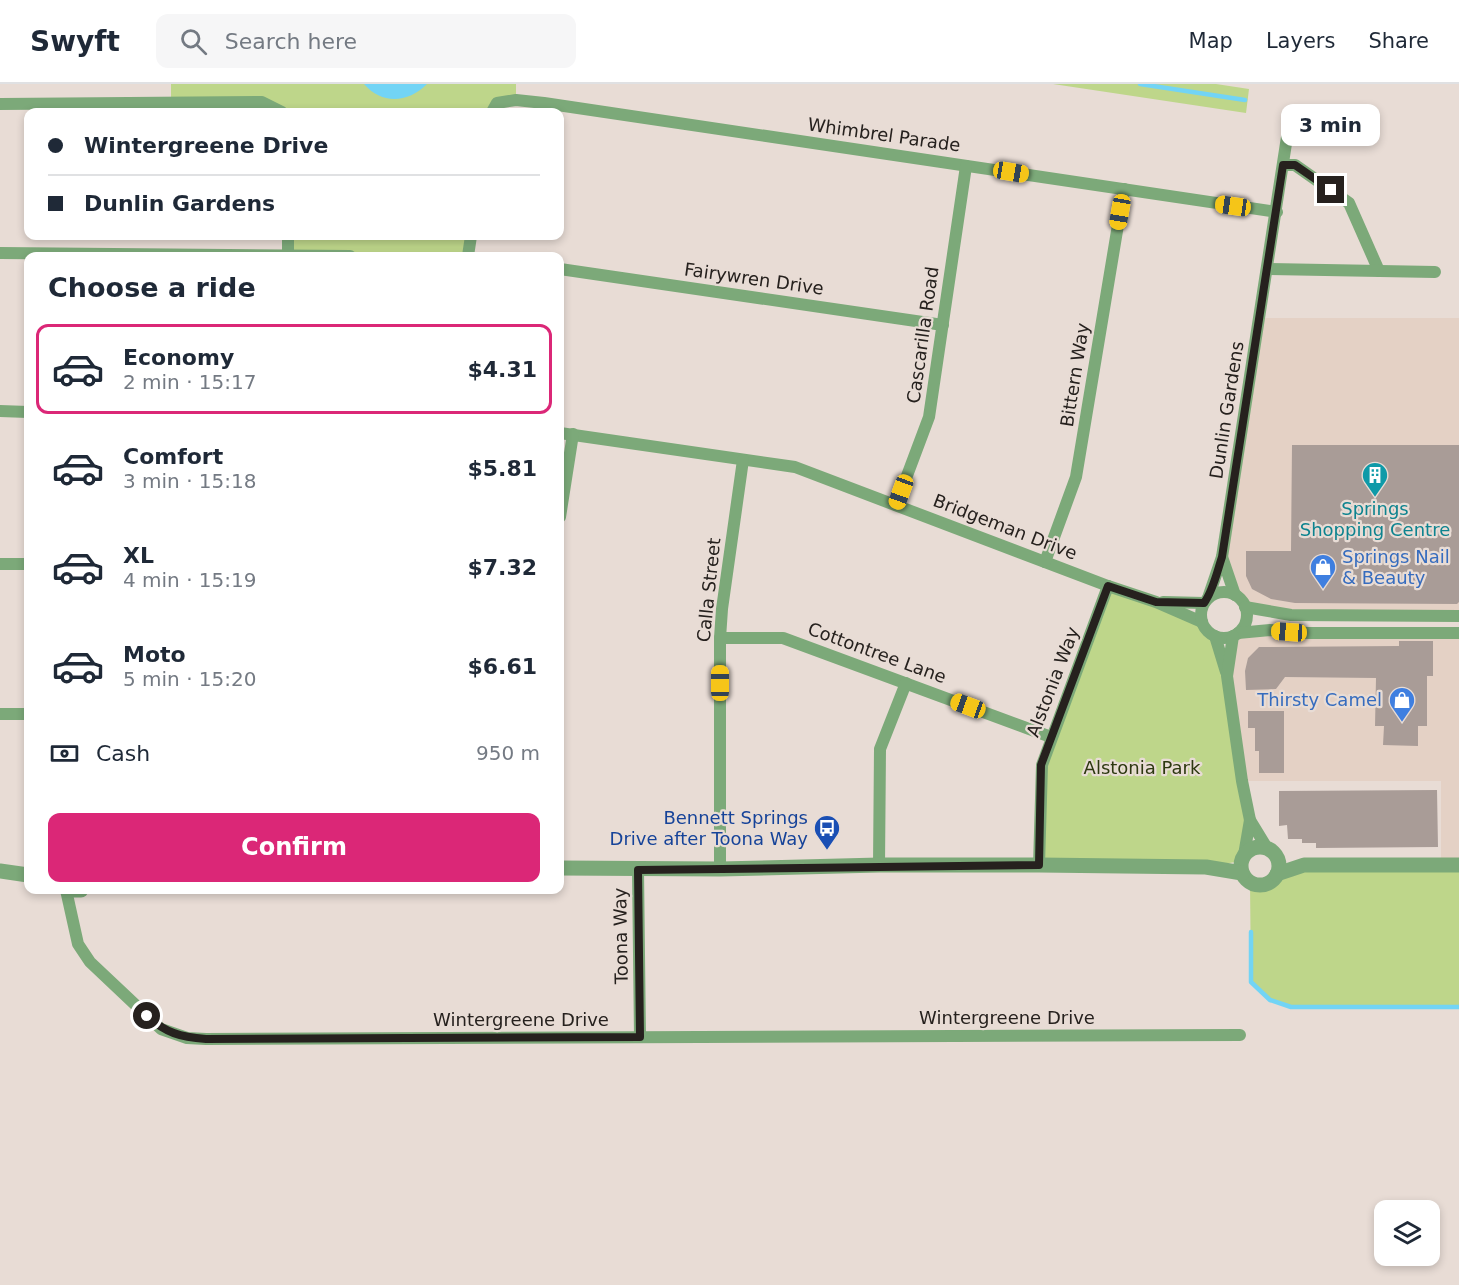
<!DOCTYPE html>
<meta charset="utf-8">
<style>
:root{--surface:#fff;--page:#f6f6f7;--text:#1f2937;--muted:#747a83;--line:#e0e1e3;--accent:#db2777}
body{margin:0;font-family:"DejaVu Sans",sans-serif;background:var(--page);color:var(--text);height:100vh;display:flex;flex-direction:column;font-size:22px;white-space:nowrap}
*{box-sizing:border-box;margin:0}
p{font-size:20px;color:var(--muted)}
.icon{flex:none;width:33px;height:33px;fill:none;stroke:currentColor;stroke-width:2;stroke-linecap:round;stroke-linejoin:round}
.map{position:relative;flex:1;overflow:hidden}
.panel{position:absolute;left:24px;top:168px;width:540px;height:642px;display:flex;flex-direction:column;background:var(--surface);border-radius:12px;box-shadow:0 3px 9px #0003}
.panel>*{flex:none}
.hud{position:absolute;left:24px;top:24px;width:540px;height:132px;border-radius:12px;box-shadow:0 3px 9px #0003;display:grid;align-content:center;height:132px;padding:0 24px;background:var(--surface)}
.buttons{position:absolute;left:1374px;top:1116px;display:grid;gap:12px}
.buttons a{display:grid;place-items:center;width:66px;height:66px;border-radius:12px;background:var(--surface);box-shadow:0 3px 9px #0003;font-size:30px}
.end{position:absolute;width:27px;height:27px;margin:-14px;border:8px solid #26211e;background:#fff;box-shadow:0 0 0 3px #fff}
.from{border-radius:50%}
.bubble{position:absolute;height:42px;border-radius:12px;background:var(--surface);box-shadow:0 3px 9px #0003;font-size:20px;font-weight:700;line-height:42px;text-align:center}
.car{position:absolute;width:18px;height:36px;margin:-18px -9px;border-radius:8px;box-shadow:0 0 4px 2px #0007;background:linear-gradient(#f5c518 24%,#345 0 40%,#f5c518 0 76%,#345 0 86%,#f5c518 0)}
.hud b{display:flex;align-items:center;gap:21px;height:57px;font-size:22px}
.hud b+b{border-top:2px solid var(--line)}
.hud i{width:15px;height:15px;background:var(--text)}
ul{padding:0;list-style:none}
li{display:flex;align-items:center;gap:18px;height:90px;margin:0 12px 9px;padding:0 12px;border:3px solid transparent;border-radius:12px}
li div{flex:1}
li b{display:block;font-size:22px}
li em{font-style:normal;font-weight:700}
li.selected{border-color:var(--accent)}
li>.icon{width:54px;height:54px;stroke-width:1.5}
h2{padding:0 24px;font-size:27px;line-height:72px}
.pay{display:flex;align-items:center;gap:15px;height:66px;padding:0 24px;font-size:22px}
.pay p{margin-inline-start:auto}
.button{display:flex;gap:12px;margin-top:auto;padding:12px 24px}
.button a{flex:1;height:69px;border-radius:12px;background:var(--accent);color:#fff;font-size:24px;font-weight:700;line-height:69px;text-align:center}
header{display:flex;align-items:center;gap:36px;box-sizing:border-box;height:84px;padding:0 30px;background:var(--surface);border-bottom:2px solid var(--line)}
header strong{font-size:28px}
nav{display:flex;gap:33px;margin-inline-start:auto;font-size:21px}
.search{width:420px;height:54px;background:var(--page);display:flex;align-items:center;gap:15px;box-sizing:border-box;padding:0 21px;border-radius:12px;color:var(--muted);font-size:22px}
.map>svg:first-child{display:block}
</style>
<header>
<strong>Swyft</strong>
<div class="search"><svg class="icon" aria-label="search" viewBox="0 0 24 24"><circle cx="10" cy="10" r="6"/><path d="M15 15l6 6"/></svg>Search here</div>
<nav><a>Map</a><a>Layers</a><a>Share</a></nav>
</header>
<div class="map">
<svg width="1459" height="1201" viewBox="0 0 1459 1201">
<rect width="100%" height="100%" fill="#e8dcd5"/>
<g fill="#e4d1c5">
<polygon points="1260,234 1459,234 1459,532 1291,531 1245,523 1235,511 1222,473"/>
<polygon points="1238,549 1459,549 1459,781 1441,781 1441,697 1242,697 1229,618"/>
</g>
<g fill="#bed68a">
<polygon points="171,0 516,0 516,16 492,28 282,28 262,18 171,17"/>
<polygon points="1053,0 1216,0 1249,5 1246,29"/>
<polygon points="288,152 471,152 468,172 288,171"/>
<polygon points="1108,502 1202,538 1205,545 1215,552 1250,736 1241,777 1206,783 1039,781 1042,681"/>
<path d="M1304,781H1459V923H1291L1270,916L1251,898L1250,798C1267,805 1288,789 1304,781Z"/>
</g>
<path fill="#72d4f5" d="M364,0H427C408,19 382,21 364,0Z"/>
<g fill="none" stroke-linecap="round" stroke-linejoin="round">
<g stroke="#72d4f5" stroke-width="4.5">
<polyline points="1140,0 1245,16"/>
<polyline points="1251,848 1251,898 1270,916 1291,923 1459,923"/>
</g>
</g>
<g fill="#a99c97">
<polygon points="1292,361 1459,361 1459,518 1457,520 1295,519 1271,515 1252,505 1246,492 1246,467 1291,467"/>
<polygon points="1399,557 1433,557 1433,592 1427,592 1427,642 1418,642 1418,662 1383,661 1384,642 1375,642 1376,594 1285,593 1276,605 1246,606 1245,587 1248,574 1259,563 1399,562"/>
<polygon points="1248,627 1284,627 1284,689 1259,689 1259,667 1255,667 1255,644 1248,644"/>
<polygon points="1437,706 1438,763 1316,764 1316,759 1302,759 1302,755 1288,755 1287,741 1279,742 1279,707"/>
</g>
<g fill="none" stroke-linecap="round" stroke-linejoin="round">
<g stroke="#7ca979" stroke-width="12">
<polyline points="0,20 262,18 282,28"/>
<polyline points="492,28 497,19 516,16 544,19 1277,128"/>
<polyline points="1283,81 1295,81 1349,119 1379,187"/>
<polyline points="288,152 288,171"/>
<polyline points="0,169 350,172"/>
<polyline points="468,172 471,152"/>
<polyline points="560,185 943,241"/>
<polyline points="1267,185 1435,188"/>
<polyline points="0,327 28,328"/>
<polyline points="560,349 795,383 1108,502 1156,518 1202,538"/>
<polyline points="896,421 929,333 966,82"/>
<polyline points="560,433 573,350"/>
<polyline points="1222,473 1235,511"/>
<polyline points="1045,478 1076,393 1124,105"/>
<polyline points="0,480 28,480"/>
<circle cx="1224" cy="531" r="23"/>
<polyline points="1208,514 1222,473 1287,53"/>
<polyline points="1163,518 1204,519"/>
<polyline points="1245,523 1291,531 1459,532"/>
<polyline points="1238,549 1270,546 1308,549 1459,549"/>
<polyline points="1215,552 1226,588"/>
<polyline points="1233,552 1227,592 1242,697 1250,736 1267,764"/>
<polyline points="720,554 783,554 1051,653"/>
<polyline points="0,630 28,630"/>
<polyline points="1244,771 1250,736"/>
<polyline points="879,781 880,665 906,599"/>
<polyline points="1039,781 1042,681 1108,502"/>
<polyline points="720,785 720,554 722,525 743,376"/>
<polyline points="638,786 640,953"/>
<polyline points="66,806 78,860 90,878 161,945 187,954 206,955 1240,951"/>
</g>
<g stroke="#7ca979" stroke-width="15">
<circle cx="1260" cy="782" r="19"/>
<polyline points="560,784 720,785 879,781 1039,781 1206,783 1242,789"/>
<polyline points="0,787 28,791"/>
<polyline points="1277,790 1304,781 1459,781"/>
<polyline points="67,806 81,806"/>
</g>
</g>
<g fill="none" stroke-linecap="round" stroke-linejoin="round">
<path stroke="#26211e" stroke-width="8" d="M147,932C166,949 180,953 206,955L640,953L638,786L1039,781L1041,681L1108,502L1156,518L1204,519C1213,507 1217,488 1222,473L1283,81H1295L1331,106"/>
</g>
<defs>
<g id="building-pin" transform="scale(1.35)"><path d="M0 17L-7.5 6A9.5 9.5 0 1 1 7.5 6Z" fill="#0f9aa8" stroke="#e8dcd5"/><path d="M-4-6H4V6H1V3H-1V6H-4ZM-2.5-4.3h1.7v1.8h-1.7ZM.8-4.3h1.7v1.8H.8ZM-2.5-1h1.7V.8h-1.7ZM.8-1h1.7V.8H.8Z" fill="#fff"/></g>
<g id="shop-pin" transform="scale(1.35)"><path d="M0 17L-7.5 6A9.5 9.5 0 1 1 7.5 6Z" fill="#3f7fe0" stroke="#e8dcd5"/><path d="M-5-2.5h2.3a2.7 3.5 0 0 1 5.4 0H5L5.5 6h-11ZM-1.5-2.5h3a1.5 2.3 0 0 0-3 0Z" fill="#fff"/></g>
<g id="bus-pin" transform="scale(1.35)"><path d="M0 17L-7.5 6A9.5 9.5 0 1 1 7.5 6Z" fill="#1a4fb4" stroke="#e8dcd5"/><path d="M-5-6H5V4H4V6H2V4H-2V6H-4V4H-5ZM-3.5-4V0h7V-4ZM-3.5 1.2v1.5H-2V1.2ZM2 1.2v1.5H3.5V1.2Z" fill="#fff"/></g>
</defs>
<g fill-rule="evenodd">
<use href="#building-pin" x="1375" y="391"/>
<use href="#shop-pin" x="1323" y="483"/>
<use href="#shop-pin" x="1402" y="616"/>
<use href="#bus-pin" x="827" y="744"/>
</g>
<g text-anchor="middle" stroke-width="4.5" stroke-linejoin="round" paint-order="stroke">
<g font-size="18" fill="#26211e" stroke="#e8dcd5">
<text transform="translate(884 51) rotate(8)" y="6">Whimbrel Parade</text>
<text transform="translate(754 195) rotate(8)" y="6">Fairywren Drive</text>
<text transform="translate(923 251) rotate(-82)" y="6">Cascarilla Road</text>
<text transform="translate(1075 291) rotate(-81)" y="6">Bittern Way</text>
<text transform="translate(1227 326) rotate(-81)" y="6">Dunlin Gardens</text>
<text transform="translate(1005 443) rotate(21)" y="6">Bridgeman Drive</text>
<text transform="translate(709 506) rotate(-84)" y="6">Calla Street</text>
<text transform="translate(877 569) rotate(20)" y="6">Cottontree Lane</text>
<text transform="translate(1053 598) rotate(-69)" y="6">Alstonia Way</text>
<text transform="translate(621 852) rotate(-91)" y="6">Toona Way</text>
<text x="1007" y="940">Wintergreene Drive</text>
<text x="521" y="942">Wintergreene Drive</text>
</g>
<g font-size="18" fill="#0d838f" stroke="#e8dcd5">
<text x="1375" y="431">Springs<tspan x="1375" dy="21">Shopping Centre</tspan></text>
</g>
<g font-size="18" fill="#366cbe" stroke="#e8dcd5" text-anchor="start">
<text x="1342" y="479">Springs Nail<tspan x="1342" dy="21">&amp; Beauty</tspan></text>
<text x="1382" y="622" text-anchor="end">Thirsty Camel</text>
</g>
<g font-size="18" fill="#2d3810" stroke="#e8dcd5">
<text x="1142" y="690">Alstonia Park</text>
</g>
<g font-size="18" fill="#164399" stroke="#e8dcd5" text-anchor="end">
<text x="808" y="740">Bennett Springs<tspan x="808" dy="21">Drive after Toona Way</tspan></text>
</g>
</g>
</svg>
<div class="buttons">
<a><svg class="icon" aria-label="layers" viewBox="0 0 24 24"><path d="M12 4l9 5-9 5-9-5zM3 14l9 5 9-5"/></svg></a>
</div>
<i class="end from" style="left:147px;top:932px"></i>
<i class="end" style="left:1331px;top:106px"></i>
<div class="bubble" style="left:1281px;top:20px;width:99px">3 min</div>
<i class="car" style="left:1011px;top:88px;rotate:99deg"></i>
<i class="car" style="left:1233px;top:122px;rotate:278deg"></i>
<i class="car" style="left:1120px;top:128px;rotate:190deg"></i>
<i class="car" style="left:901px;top:408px;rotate:200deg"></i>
<i class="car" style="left:1289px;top:548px;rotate:274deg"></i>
<i class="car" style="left:720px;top:599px;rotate:0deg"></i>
<i class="car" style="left:968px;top:622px;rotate:290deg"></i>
<div class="hud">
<b><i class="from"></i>Wintergreene Drive</b>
<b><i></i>Dunlin Gardens</b>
</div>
<section class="panel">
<h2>Choose a ride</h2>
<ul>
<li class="selected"><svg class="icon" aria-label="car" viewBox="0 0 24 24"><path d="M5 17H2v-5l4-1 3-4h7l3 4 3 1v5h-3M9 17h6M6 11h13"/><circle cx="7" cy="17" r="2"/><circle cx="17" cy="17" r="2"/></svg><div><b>Economy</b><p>2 min · 15:17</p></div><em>$4.31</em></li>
<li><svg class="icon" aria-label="car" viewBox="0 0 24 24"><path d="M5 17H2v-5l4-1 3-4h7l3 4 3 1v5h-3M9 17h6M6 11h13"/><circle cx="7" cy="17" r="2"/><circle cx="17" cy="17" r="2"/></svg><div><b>Comfort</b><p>3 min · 15:18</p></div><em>$5.81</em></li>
<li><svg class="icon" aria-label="car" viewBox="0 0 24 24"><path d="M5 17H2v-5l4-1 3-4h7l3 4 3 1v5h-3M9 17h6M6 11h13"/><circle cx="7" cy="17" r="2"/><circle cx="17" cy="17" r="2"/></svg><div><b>XL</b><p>4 min · 15:19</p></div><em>$7.32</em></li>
<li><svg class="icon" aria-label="car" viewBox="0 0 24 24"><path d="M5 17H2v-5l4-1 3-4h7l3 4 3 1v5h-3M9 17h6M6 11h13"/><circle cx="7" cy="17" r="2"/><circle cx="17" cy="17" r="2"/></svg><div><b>Moto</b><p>5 min · 15:20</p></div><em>$6.61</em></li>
</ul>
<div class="pay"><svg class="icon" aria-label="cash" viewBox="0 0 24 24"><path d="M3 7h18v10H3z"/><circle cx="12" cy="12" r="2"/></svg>Cash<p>950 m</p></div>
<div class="button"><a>Confirm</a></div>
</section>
</div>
